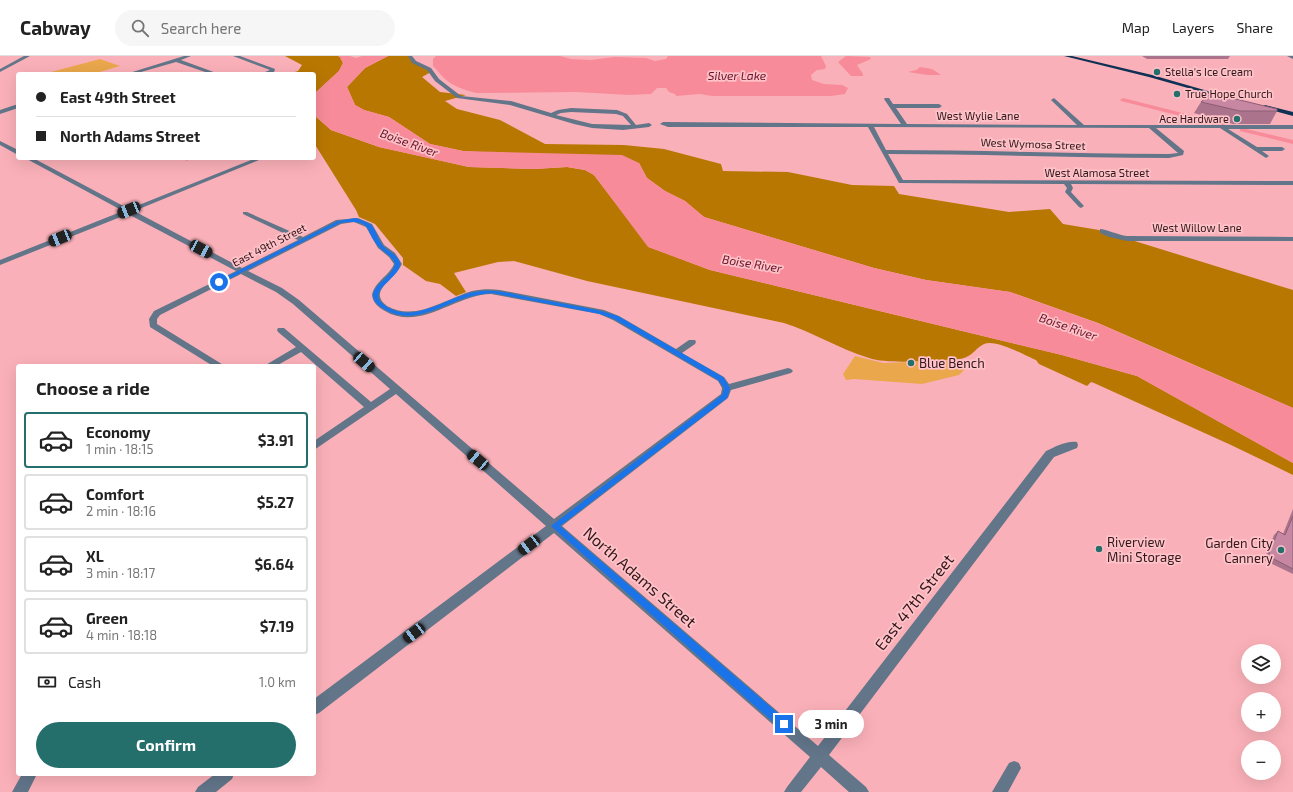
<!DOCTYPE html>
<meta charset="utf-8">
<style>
:root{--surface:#fff;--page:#f6f6f6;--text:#222;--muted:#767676;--line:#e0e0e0;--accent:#246f6c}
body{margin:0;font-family:"Exo 2",sans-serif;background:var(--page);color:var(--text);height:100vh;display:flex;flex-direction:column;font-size:15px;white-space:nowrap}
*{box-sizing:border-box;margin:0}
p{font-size:13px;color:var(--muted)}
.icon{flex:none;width:22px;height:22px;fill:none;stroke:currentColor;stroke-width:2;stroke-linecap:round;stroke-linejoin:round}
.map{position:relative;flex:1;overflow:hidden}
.drawer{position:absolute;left:16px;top:308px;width:300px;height:412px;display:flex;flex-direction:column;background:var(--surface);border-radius:4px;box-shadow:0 4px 16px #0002}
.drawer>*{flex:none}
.banner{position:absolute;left:16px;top:16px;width:300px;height:88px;border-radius:4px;box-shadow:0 4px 16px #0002;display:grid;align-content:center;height:88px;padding:0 20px;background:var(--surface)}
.fabs{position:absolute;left:1241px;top:588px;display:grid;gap:8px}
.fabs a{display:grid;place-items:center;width:40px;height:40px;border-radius:50%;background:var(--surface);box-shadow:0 4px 16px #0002;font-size:20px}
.end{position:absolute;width:18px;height:18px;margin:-9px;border:5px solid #1a73e8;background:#fff;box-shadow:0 0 0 2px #fff}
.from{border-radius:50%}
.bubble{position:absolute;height:28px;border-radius:14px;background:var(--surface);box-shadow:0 4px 16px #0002;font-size:13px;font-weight:700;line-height:28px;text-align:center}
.car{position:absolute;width:12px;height:24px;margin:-12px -6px;border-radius:5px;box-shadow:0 0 3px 1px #0007;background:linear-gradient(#222 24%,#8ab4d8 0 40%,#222 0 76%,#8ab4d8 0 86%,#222 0)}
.banner b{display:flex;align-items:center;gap:14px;height:38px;font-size:15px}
.banner b+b{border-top:1px solid var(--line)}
.banner i{width:10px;height:10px;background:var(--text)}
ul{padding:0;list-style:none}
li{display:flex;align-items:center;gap:12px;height:56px;margin:0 8px 6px;padding:0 12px;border:2px solid var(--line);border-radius:4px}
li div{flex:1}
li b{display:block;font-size:15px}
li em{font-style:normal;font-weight:700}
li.current{border-color:var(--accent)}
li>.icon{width:36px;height:36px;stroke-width:1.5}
h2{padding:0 20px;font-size:18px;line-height:48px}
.pay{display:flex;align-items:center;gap:10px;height:44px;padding:0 20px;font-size:15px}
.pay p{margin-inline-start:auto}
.button{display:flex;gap:8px;margin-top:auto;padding:8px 20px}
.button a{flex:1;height:46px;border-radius:24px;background:var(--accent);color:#fff;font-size:16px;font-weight:700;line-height:46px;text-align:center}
header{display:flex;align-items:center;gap:24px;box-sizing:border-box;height:56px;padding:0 20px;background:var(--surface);border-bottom:1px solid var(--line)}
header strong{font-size:19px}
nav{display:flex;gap:22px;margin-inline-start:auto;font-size:14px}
.search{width:280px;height:36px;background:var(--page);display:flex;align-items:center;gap:10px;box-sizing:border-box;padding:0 14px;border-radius:22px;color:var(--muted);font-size:15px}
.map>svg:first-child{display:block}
</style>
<header>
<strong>Cabway</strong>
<div class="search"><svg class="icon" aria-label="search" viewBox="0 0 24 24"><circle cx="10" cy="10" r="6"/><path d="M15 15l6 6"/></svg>Search here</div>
<nav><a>Map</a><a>Layers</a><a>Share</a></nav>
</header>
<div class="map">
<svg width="1293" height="736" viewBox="0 0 1293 736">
<rect width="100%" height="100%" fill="#fab0b8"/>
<g fill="#eaa74c">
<polygon points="100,3 120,10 93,18 19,18 23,16 51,16"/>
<polygon points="855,300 883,307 963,304 970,308 959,319 922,328 854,323 846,324 843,318"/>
</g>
<g fill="#b87701">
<polygon points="285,0 338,0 340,1 343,7 339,15 314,38 314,18 302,16 288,18 298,15 302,9"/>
<polygon points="388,0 410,0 414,6 431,16 422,21 440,36 466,39 445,45 457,53 500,64 545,88 624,89 664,93 721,108 723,115 788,116 852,129 894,130 899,138 1009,156 1050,153 1063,168 1099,174 1293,234 1293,352 1098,267 1010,236 926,224 874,212 704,161 685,145 665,135 647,122 639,107 463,95 430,88 389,61 364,54 355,49 347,31 365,12"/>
<path d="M314,59L331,74L379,91L469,111L534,113L567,111L585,114L594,119L649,191L710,214L1062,299L1137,320L1293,407V419L1231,389L1094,327L1091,326L1087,330L1039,308L1036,304C1024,299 996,283 984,288C974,293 974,300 960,303C937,304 890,309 869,302C839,293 813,276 784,267L587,225L514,205L498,206L454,217L466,236L456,240L440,228L426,225L403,209V202L375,168L359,161L356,154L314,87Z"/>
</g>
<g fill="#f88b9a">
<polygon points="338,0 350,0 356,2 362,0 388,0 365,12 347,31 355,49 364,54 389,61 430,88 463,95 622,99 639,107 647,122 665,135 685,145 704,161 874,212 926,224 1010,236 1097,267 1293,352 1293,407 1137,320 1062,299 710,214 648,191 594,119 585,114 567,111 534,113 469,111 379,91 357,83 331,74 314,59 314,38 339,15 343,7 340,1"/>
<path d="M436,0H560L571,3L591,4L614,1L646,2L655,5L666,3L668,0H821L826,10L825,13L817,14L811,19L812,24L824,28L842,29L848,32L845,38L831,40H712L700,38L676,40L675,38L669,36L666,32H657L651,38L629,39L576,36L476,37C467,35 450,29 444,22C440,18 437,14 433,10V3Z"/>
<polygon points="846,0 870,1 871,3 857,9 863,18 863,20 851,20 838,6"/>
<polygon points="920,11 932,13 941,19 928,19 908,16 916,14"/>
</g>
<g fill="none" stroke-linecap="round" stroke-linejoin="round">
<polyline stroke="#f88b9a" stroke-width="2" points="184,102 187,104"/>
<g fill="#f88b9a" fill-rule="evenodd">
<polygon points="1123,42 1226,68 1227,69 1224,71 1121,45 1120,44"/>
<polygon points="1242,72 1293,84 1293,88 1240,75 1240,73"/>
</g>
<g fill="#627589" fill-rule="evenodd">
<polygon points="24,0 30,0 0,16 0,13"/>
<polygon points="184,0 191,0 181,4 219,18 211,18 176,6 134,18 126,18"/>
<polygon points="233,0 240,0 275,13 274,16 260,18 270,14"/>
<path d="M408,0H412L416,5L431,12L439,23L461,40L511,45L551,57L558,54L571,52L617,54L627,58L636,69L649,67L652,69L649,71L623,74L592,72L574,68L510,49L457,42L435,25L427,14L412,7ZM571,56L616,58L623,60L631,69L592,68L556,59L561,57Z"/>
<polygon points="1287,0 1293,0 1293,3"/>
<path d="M885,42H889L893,48H939L942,50L939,52H896L907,68L1077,69L1052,45L1051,44L1054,42L1084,69H1293V73H1228L1257,91H1282L1285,93L1282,95H1262L1269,100L1266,102L1220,72H1156L1184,95L1183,99L1169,102C1075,102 982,98 888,98L903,124L1293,125V129L1071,128L1073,132L1071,136L1084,150L1081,152L1079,151L1066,137L1065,136L1067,132L1064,128L899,127L868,71H668L660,68L663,66L901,68L884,43ZM874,71L1149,72L1178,97L1169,98C1075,98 981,94 886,94Z"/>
<polygon points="18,48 18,52 0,58 0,54"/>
<polygon points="0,85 18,94 18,99 0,89"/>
<path d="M25,102H33L129,153L256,102H264L134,155L242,212L298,184L243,158V156H247L303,181L336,164L358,162L372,168L384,189L395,197L402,208C397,219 382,228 380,237C379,243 383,247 387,250C415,266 445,243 472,235C482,233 491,233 500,234L604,254L619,260L676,293L689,284H695L696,286L695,288L682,297L724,321L729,328L788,312L791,313L793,315L791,317L731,334L728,342L562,470L818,690L1046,395C1054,391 1068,384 1077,386L1078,389L1077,392L1054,401L829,699L866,731L869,736H849L821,711L801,736H784L787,731L810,701L554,477L319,657L314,659V643L546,470L396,338L314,394V385L364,351L301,296L276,310H264L296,291L278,276L277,274L278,272H284L371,346L390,333L293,248L276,236L241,218L160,259L157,263V268L225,310H213L150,271L149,263L154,255L236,215L128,158L0,209V204L123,155ZM354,166L366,171L378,192L389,201L394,208C389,220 375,225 372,239C373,247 378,251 385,255C420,276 456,238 491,238L599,258L613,264L718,325L722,332L721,338L554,463L299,244L282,232L248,215L341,168Z"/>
<path d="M1100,173C1106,173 1118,179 1127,180L1293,181V185H1127L1109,181L1100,177Z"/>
<polygon points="1014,705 1019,707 1021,712 1008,736 992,736 1009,707"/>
<polygon points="22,718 37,718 28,736 12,736"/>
<polygon points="215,718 234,718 232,723 216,736 195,736 198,731"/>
</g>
<g fill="#0f3154" fill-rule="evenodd">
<polygon points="1064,0 1072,0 1152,19 1239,44 1234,45 1149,21"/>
<polygon points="1265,49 1293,56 1293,60 1263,52 1262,51"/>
</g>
</g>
<g fill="#ab748c">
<polygon points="1142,0 1230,0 1228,3 1147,3"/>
<polygon points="1201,46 1277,55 1270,68 1233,68 1194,57"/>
<polygon points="1293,453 1293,518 1264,504 1274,479 1278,475 1283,478"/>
</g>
<g fill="#c787a3" stroke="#8b5e72">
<polygon points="1211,37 1277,53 1277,55 1240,55 1201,46"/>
<polygon points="1293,460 1293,513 1268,500 1278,475 1285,479"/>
</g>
<path fill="#1a73e8" d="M355,162C360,164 369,166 372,170C377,176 378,185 384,191C389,195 400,201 400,208C400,222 366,235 383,248C412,271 445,241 475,236C494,232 513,238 532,242C555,246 578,250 601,255L618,260L723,321L730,332L727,342L560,470L787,665L788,668L787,672L784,673L780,672L551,470L722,339L724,332L718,324L614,263L600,258L492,237C487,238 482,238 477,239C445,245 416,272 384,253C379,250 373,246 373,239C374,228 392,221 395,208C393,201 385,197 380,192C363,175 375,162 340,167L221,227L216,226L338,165Z"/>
<g fill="#246f6c" stroke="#fec2c8" stroke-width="1.5">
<circle cx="1157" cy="16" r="4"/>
<circle cx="1177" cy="38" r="4"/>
<circle cx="1237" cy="63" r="4"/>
<circle cx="911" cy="307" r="4"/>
<circle cx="1099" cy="493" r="4"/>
<circle cx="1281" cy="494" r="4"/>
</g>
<g text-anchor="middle" stroke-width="3.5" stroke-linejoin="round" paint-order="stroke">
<g font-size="11" fill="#31171a" stroke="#fec2c8" text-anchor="start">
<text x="1165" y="20">Stella's Ice Cream</text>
<text x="1185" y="42">True Hope Church</text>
<text x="1229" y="67" text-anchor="end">Ace Hardware</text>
</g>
<g font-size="11" fill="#31171a" stroke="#fec2c8">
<text x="978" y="64">West Wylie Lane</text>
<text transform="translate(1033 88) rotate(2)" y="4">West Wymosa Street</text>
<text x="1097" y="121">West Alamosa Street</text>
<text x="1197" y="176">West Willow Lane</text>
<text transform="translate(269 189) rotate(-27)" y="4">East 49th Street</text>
</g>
<g font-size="12" font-style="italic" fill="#671228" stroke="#fec2c8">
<text x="737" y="24">Silver Lake</text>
<text transform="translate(409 87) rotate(20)" y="4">Boise River</text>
<text transform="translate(752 208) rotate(9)" y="4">Boise River</text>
<text transform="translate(1068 271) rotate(19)" y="4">Boise River</text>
</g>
<g font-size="13" fill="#31171a" stroke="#fec2c8" text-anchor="start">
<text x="919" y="312">Blue Bench</text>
<text x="1107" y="491">Riverview<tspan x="1107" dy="15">Mini Storage</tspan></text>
<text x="1273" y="492" text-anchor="end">Garden City<tspan x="1273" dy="15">Cannery</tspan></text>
</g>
<g font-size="16" fill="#31171a" stroke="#fec2c8">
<text transform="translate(640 521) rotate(41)" y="6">North Adams Street</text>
<text transform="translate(914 546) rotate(-52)" y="6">East 47th Street</text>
</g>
</g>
</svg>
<div class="fabs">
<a><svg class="icon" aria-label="layers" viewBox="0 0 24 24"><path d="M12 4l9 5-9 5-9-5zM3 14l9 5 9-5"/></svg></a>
<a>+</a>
<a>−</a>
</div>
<i class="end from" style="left:219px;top:226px"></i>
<i class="end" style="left:784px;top:668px"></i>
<div class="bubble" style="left:798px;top:654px;width:66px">3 min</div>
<i class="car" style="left:129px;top:154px;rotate:248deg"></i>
<i class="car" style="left:60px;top:182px;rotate:248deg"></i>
<i class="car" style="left:201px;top:193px;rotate:118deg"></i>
<i class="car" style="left:364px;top:306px;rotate:131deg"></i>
<i class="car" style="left:478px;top:404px;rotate:310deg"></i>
<i class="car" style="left:529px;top:489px;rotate:233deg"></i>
<i class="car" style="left:414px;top:577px;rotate:233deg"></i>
<div class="banner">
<b><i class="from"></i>East 49th Street</b>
<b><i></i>North Adams Street</b>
</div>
<section class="drawer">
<h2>Choose a ride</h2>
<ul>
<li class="current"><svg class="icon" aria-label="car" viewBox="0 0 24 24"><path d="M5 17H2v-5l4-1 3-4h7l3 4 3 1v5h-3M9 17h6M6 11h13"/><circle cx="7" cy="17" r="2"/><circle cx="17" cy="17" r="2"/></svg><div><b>Economy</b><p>1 min · 18:15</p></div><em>$3.91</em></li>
<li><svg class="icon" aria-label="car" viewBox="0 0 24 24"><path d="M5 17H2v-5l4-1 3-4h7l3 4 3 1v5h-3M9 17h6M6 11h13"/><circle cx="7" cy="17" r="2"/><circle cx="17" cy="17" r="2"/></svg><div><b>Comfort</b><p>2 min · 18:16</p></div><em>$5.27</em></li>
<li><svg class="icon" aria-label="car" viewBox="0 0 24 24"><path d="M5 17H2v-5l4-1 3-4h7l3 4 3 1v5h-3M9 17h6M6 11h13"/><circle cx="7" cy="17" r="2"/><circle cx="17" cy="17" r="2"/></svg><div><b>XL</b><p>3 min · 18:17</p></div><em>$6.64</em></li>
<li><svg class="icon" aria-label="car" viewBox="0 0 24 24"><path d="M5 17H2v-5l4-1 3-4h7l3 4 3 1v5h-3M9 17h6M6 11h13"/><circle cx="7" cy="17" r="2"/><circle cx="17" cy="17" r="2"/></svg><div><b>Green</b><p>4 min · 18:18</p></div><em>$7.19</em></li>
</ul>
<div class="pay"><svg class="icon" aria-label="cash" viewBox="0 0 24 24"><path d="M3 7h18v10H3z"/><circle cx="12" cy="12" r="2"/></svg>Cash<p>1.0 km</p></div>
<div class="button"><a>Confirm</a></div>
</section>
</div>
